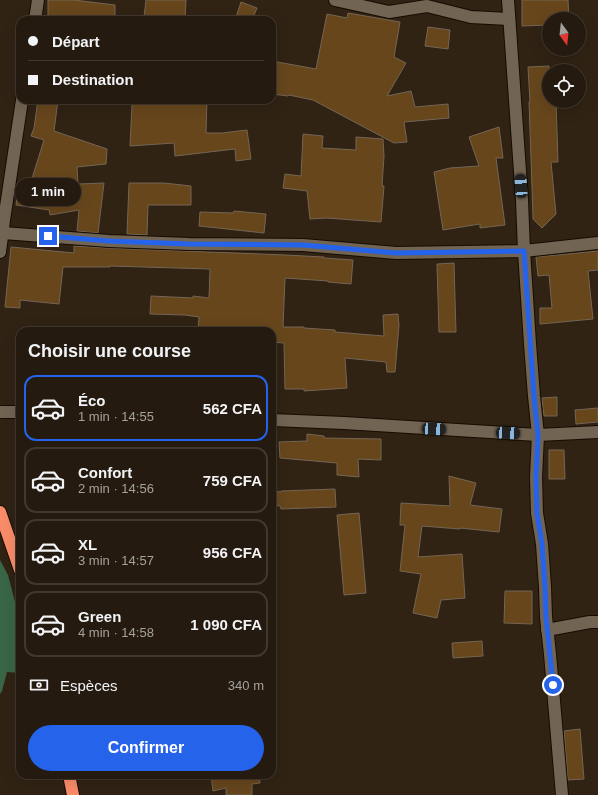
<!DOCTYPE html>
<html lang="fr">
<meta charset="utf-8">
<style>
:root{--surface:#241a0f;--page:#2c2318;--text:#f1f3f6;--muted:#a3a19e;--line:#41382f;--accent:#2563eb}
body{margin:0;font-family:Arial,sans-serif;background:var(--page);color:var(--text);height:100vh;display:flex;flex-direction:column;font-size:15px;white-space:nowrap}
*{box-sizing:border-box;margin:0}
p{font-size:13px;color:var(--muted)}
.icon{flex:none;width:22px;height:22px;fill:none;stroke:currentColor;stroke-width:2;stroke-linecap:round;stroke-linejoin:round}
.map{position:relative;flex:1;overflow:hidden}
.drawer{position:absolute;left:16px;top:327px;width:260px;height:452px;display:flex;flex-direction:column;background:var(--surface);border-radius:12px;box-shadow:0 4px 16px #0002,0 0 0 1px var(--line)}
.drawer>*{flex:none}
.banner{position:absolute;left:16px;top:16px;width:260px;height:88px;border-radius:12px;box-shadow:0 4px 16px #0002,0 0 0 1px var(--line);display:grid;align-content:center;height:88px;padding:0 12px;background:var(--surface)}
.needle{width:26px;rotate:165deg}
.buttons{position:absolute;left:542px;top:12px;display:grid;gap:8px}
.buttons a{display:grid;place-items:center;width:44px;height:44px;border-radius:50%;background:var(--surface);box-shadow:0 4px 16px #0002,0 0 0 1px var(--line);font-size:20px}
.end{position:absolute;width:18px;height:18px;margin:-9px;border:5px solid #2563eb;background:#fff;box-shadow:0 0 0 2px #fff}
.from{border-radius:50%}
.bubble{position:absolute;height:28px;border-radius:14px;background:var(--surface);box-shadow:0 4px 16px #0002,0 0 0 1px var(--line);font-size:13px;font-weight:600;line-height:28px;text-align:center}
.car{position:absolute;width:12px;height:24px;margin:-12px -6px;border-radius:5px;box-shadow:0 0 3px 1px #0007;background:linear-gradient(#222 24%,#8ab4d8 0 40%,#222 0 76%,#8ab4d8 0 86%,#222 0)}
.banner b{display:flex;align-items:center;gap:14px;height:38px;font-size:15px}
.banner b+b{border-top:1px solid var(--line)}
.banner i{width:10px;height:10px;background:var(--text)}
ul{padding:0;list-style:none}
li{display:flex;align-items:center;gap:12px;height:66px;margin:0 8px 6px;padding:0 4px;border:2px solid var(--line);border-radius:12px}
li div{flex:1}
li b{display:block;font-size:15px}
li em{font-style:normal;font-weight:600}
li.active{border-color:var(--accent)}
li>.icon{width:36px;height:36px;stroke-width:1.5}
h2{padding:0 12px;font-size:18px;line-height:48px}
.pay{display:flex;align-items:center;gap:10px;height:44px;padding:0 12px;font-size:15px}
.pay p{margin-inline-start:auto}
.button{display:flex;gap:8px;margin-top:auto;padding:8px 12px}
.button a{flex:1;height:46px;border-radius:24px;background:var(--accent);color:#fff;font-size:16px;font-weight:600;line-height:46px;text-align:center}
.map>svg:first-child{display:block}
</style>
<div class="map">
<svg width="598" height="795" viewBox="0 0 598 795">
<rect width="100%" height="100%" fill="#302314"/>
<polygon fill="#396646" points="0,560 8,575 20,621 20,673 7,672 2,691 0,694"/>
<g fill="#67461c" stroke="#746554">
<polygon points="48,0 74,0 115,5 115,20 48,20"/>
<polygon points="146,0 186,0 185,20 144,17"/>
<polygon points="522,0 568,0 569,19 549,19 549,25 522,26"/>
<polygon points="241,2 257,8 252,20 235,20"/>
<polygon points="348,13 400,22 394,57 406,63 387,96 411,91 415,107 448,104 449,118 404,122 407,142 394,143 313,100 289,95 288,96 272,94 272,61 316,69 327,14 347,18"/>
<polygon points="428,27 450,30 448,49 425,46"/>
<polygon points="549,66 549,102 556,102 558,162 551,162 556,214 542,228 533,219 533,216 529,102 530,102 528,67"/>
<polygon points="38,100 58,100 54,131 107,149 106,164 77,167 78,184 104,183 98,233 77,231 79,210 50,215 49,210 16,205 18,190 28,191 44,140 31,136 34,128"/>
<polygon points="151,100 207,100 206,133 222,133 247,130 251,159 236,161 235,149 175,156 174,143 130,146 132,105"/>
<polygon points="499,127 503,158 496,158 505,225 480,228 480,224 443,230 434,172 450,168 479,166 469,137"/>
<polygon points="303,134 323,136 322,148 356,150 356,137 383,139 384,156 382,186 384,186 381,222 326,218 310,219 307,191 283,188 285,174 301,176"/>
<polygon points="129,183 164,183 191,186 191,205 148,205 147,235 127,234"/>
<polygon points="234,211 266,214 264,233 199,226 200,212 233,213"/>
<polygon points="74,246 108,248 285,255 324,257 324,258 353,260 351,284 328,282 328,281 285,278 283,327 304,327 304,328 335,330 335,332 384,336 383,315 398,314 399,325 395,372 387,372 386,362 345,358 347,388 304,391 304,389 285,389 284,343 272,342 272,331 198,331 199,317 185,315 150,314 151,296 193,298 193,296 209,298 210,269 110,266 110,267 63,267 59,304 20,300 20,308 5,307 11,247 74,253"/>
<polygon points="598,251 598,270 588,271 593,319 540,324 540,308 552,308 549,275 538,276 536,257"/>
<polygon points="454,263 456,332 439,332 437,264"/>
<polygon points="557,397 557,416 544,416 542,398"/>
<polygon points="598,408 598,422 576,424 575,410"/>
<polygon points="307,434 324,436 324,438 381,439 381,460 358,459 359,477 337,475 337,463 280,458 279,442 307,441"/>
<polygon points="549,450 564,450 565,479 549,479"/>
<polygon points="449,476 476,483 470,505 502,509 499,532 460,528 460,529 422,526 418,557 462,554 465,598 441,600 437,618 413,613 421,574 400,571 405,525 400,525 401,503 450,506"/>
<polygon points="335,489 336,507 281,509 280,506 272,505 272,491 281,492 281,491"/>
<polygon points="359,513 366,593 344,595 337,515"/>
<polygon points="505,591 532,591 532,624 504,623"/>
<polygon points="482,641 483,656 453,658 452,643"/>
<polygon points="580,729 584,779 568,780 564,731"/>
<polygon points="211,775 259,775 260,783 252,784 252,795 226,795 226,788 213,791"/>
</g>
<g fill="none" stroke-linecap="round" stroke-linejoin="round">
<g stroke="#170c01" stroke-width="14">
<g id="street">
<polyline points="335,0 389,12 427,6 471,17 509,19"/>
<polyline points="508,0 522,200 524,251 530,344 534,396 538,435 536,477 537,513 542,544 545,587 546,617 550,654 562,795"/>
<polyline points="35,20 38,0"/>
<polyline points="3,233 109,241 189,244 303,245 396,253 524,251 598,243"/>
<polyline points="0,252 4,220 22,100"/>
<polyline points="0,412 20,412"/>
<polyline points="272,420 344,423 538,435 598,432"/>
<polyline points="547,630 590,622 598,622"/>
</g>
</g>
<g stroke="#170c01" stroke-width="14">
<g id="highway">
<polyline points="0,512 20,570"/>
<polyline points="69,775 73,795"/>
</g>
</g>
<use href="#street" stroke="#726453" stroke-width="12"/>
<use href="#highway" stroke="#fa8c69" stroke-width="12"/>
</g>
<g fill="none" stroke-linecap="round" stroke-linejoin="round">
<polyline stroke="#2563eb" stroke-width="5" points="48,236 109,241 189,244 303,245 396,253 524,251 534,396 538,435 536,477 537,513 542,544 545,587 546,617 553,685"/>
</g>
</svg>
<div class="buttons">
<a><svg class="needle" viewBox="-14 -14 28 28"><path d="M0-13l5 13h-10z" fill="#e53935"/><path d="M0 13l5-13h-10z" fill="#a3a19e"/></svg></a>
<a><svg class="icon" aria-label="locate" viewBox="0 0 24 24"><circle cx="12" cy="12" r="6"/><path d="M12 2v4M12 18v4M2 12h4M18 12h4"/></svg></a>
</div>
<i class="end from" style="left:553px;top:685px"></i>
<i class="end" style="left:48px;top:236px"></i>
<div class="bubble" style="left:15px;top:178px;width:66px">1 min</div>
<i class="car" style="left:521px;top:186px;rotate:356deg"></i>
<i class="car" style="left:434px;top:429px;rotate:93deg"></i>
<i class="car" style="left:508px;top:433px;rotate:93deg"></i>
<div class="banner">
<b><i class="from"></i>Départ</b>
<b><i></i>Destination</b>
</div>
<section class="drawer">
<h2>Choisir une course</h2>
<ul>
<li class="active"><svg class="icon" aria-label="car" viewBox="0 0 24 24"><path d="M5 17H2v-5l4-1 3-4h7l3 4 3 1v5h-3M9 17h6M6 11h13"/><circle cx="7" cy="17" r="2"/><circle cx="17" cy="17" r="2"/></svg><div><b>Éco</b><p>1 min · 14:55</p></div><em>562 CFA</em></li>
<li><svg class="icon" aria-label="car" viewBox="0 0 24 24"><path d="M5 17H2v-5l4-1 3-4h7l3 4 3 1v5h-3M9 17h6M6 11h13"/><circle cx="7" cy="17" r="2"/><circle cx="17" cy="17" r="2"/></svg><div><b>Confort</b><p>2 min · 14:56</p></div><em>759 CFA</em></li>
<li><svg class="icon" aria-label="car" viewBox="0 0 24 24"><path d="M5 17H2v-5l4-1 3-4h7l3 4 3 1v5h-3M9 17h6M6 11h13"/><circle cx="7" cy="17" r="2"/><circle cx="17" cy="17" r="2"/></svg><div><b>XL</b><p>3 min · 14:57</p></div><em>956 CFA</em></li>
<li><svg class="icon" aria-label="car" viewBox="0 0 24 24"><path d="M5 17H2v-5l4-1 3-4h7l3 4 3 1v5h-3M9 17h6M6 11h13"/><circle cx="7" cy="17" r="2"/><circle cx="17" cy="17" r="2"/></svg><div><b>Green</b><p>4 min · 14:58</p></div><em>1 090 CFA</em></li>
</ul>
<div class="pay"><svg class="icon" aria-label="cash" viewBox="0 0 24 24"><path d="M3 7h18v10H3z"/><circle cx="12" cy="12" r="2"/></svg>Espèces<p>340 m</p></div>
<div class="button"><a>Confirmer</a></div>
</section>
</div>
